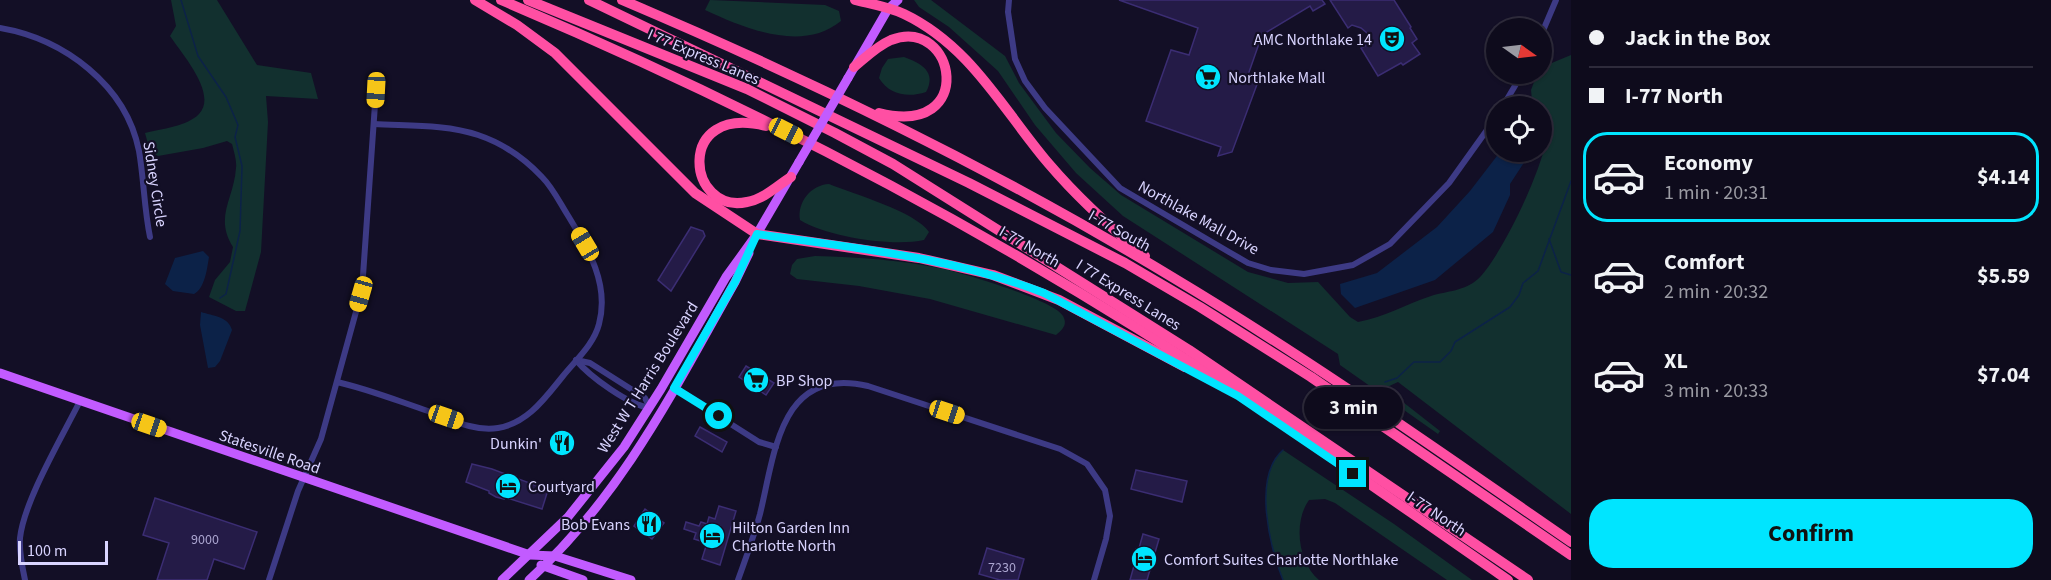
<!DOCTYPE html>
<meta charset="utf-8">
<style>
:root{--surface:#0e0b1c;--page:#171425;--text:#f1f3f6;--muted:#9b9ba3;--line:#2e2b3b;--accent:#00e5ff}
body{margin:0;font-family:"Source Sans 3",sans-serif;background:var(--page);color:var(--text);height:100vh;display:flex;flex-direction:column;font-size:22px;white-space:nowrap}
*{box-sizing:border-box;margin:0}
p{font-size:20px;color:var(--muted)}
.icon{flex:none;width:33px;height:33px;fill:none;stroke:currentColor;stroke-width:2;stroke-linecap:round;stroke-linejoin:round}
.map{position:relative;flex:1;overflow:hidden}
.side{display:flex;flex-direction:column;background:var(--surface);width:480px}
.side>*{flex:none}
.top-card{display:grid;align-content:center;height:132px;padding:0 18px;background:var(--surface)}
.needle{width:39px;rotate:104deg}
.controls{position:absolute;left:1486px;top:18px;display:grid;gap:12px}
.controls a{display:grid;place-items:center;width:66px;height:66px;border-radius:50%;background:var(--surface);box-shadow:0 2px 4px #0004,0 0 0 2px var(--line);font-size:30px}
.scale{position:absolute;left:18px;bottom:15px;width:90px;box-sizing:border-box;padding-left:6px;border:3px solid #d9d4ff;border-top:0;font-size:16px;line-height:21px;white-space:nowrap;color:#d9d4ff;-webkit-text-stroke:4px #130f26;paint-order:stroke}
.end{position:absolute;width:27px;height:27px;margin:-14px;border:8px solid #00e5ff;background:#111;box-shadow:0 0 0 3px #111}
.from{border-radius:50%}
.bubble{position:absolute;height:42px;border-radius:21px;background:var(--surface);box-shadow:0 2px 4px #0004,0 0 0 2px var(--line);font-size:20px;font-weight:700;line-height:42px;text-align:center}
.car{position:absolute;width:18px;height:36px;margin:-18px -9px;border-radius:8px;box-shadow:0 0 4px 2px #0007;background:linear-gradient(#f5c518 24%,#345 0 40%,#f5c518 0 76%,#345 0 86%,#f5c518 0)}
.top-card b{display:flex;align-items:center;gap:21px;height:57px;font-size:22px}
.top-card b+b{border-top:2px solid var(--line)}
.top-card i{width:15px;height:15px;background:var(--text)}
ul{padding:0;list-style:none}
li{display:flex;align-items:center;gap:18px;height:90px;margin:0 12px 9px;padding:0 6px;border:3px solid transparent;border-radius:24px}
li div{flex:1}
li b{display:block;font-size:22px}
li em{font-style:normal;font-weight:700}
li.selected{border-color:var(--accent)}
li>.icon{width:54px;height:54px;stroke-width:1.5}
.cta{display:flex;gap:12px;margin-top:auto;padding:12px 18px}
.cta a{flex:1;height:69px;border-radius:24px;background:var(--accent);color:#111;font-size:24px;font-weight:700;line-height:69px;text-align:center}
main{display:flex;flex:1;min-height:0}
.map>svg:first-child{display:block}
</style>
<main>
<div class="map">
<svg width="1571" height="580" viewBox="0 0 1571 580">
<rect width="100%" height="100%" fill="#130f26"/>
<g fill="#12302f">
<path d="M171,0H217L257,65L311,73L318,99L266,96L268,122L261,252L245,311H236L209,297L215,280L230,262L233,247C214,217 234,199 236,168C237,161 234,152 232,144L227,141L203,148L158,156L150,151L145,133C161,129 188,126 199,114C218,94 182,54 170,36L176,26Z"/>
<path d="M710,0L825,5L839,11L841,21C802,53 744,28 705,10Z"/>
<path d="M914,0H931L1005,56L1019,83L1056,133L1090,168L1121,195L1248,272L1288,283L1318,282L1350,317L1358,322C1385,317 1406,304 1431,296C1447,291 1465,291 1478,279C1500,260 1559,141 1547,114C1545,108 1538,104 1532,100L1531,90L1537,74H1542V67L1571,55V514L1398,382L1385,388L1440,431L1438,434L1340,365L1338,354L1123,216L1076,173L1035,125L998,71L949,27L919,7Z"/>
<path d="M904,57C921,63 937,72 926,92C908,98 889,95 879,78L882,68L888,59Z"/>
<path d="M829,184C853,194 915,211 929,232L924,240C893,247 827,237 800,220C797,202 811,185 829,184Z"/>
<path d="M815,256C858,257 901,260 944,269C965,274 1054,300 1063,316C1068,325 1062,330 1056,335L930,299L859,286L797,279L790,274L792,265L797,259Z"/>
<path d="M1283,450L1394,524L1472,580H1447L1335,503L1325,499L1309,500C1293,522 1298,563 1319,580H1283C1270,547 1252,477 1283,450Z"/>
</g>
<g fill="#0c2248">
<polygon points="1500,152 1531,152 1510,184 1510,195 1493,232 1435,280 1355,308 1341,294 1340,284 1377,273 1437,227 1470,191"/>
<path d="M203,251L209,257C207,269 205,288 194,294L173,291L165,284L175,258Z"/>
<path d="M201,312C213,316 228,316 232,330L220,361L215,367L208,368L200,325Z"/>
</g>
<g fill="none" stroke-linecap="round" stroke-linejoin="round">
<g stroke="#0c2248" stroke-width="1.5">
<polyline points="181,0 198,56 226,97 238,125 235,137 242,166 240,231 226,294 220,298"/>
<polyline points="1549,239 1561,272 1571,275"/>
<polyline points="1385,382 1397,378 1414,362 1440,362 1451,351 1455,342 1510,307 1519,295 1523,283 1538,271 1571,181"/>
<path d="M1283,580C1270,547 1252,477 1283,450"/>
</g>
</g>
<g fill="#241b47" stroke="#3b2d73" stroke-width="1.5">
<polygon points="1119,0 1322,0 1325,4 1313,11 1310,6 1262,35 1248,75 1259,79 1232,152 1218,156 1221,147 1146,121 1171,50 1189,55 1198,28"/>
<polygon points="1330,0 1394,0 1411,27 1410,28 1417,39 1412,43 1420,54 1403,65 1401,63 1378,76 1361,48 1365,46 1367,33 1361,28 1352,25 1348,28"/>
<polygon points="691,227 703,231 705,236 671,291 658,280"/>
<polygon points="746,366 774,383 766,395 739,377"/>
<polygon points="700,427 727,442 722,452 695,436"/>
<polygon points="472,464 492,469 548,490 542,509 504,497 504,499 496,497 489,493 489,491 466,482"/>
<polygon points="1136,470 1187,481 1182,502 1131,489"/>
<polygon points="155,498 257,532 244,569 214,559 207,580 157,580 169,543 143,535"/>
<polygon points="719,506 736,511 720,565 702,559 707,543 694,539 696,533 684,529 686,522 699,526 701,522 707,524 709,517 715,519"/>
<polygon points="645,509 664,523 652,539 634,526"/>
<polygon points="1143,534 1159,539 1147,580 1130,580"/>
<polygon points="987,548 1024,559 1018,580 1000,580 979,574"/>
</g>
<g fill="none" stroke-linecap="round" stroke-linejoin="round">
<g stroke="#3d3a85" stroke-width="6">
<polyline points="1009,0 1008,12 1015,59 1025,81 1045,108 1120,188 1229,252 1248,263 1271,270 1304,274 1353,265 1390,244 1449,183 1497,116"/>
<path d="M0,28C64,39 126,85 139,151C144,180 144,208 150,237"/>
<polyline points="1542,33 1556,0"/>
<polyline points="1503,106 1522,74"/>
<polyline points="576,360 590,363 645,398 650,408"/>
<path d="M576,360C590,377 629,405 650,408"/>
<path d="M337,382C368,389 398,401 428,411C450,419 474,432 498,428C528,423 545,398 563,376C576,360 594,344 599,324C610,283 587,247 567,214C559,201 552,187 542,177C524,158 502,143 478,135C446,124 407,126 374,124"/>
<polyline points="674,388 759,442 776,447"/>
<path d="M25,580C22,566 19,552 20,538C24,501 62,437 80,401"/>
<polyline points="269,580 298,491 321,439 362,290 376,90"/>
<path d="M738,580C746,558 754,536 760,514C775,453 780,365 868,386L1060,449L1087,464L1105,490L1110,516L1106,539L1094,580"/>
</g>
<g stroke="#c25bff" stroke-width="9">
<polyline points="848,78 888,9 898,0"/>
<polyline points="0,373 530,555 555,556 631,580"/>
<polyline points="541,565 583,580"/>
<polyline points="502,580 568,517 624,447 661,389 726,277 757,234 799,162"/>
<path d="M529,580C621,497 675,388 735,282L749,253"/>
</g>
<g stroke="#ff4fa3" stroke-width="10">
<polyline points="475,0 517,25 555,53 695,193 757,234 919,258 993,275 1059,300 1185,367"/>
<path d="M501,0C722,93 937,203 1140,330C1266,409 1386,496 1508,580"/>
<polyline points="528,0 747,89 835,133 893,164 1189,350 1528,580"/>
<polyline points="589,0 969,183 1125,263 1200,307 1311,377 1571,555"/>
<path d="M622,0C811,80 997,171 1172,277C1309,359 1439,451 1571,542"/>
<path d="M855,0C871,4 889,7 904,14C971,46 1003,110 1049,164C1078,198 1111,228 1145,256"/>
<path d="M854,67C865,58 877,46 891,40C956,15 978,138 879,113"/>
<path d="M766,126C674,103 687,215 747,202C764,199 777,186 791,177"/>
</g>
<polyline stroke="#c25bff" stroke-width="9" points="799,162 848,78"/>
</g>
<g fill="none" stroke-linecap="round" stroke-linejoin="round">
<path stroke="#00e5ff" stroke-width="8" d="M719,416L674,388L735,282L757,234C854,248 953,257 1044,293L1238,396L1353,474"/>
</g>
<defs>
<g id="theatre-disc" transform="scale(1.35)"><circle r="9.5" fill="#00e5ff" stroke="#130f26"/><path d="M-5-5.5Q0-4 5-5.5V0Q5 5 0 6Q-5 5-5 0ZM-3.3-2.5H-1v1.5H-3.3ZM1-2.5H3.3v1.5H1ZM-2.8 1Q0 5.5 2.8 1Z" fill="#111"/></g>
<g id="supermarket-disc" transform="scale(1.35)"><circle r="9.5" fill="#00e5ff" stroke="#130f26"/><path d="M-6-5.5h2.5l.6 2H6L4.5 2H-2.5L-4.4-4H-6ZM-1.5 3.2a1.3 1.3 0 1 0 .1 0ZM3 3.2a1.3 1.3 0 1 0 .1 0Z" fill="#111"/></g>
<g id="restaurant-disc" transform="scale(1.35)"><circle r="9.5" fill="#00e5ff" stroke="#130f26"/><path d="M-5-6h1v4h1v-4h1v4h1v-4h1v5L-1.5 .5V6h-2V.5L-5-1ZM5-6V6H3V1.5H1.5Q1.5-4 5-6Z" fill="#111"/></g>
<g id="hotel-disc" transform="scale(1.35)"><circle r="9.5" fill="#00e5ff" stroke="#130f26"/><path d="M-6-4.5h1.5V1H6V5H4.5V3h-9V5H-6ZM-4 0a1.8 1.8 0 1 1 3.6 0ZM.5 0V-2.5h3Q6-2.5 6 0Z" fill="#111"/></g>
</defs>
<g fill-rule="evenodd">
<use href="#theatre-disc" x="1392" y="39"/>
<use href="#supermarket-disc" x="1208" y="77"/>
<use href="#supermarket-disc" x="756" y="380"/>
<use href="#restaurant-disc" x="562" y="443"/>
<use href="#hotel-disc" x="508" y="486"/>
<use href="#restaurant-disc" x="649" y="524"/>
<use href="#hotel-disc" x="712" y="536"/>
<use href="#hotel-disc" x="1144" y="559"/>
</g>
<g text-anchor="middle" stroke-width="4.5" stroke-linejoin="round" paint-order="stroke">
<g font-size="14" fill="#aca6d1">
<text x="205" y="544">9000</text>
<text x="1002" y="572">7230</text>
</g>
<g font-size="16" fill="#d9d4ff" stroke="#130f26" text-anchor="start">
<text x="1372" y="45" text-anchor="end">AMC Northlake 14</text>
<text x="1228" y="83">Northlake Mall</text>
<text x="776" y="386">BP Shop</text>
<text x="542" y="449" text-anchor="end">Dunkin'</text>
<text x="528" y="492">Courtyard</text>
<text x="630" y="530" text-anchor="end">Bob Evans</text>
<text x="732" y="533">Hilton Garden Inn<tspan x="732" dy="18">Charlotte North</tspan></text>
<text x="1164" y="565">Comfort Suites Charlotte Northlake</text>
</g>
<g font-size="16" fill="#d9d4ff" stroke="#130f26">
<text transform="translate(704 56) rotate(23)" y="6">I 77 Express Lanes</text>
<text transform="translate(156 184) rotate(81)" y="6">Sidney Circle</text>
<text transform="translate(1199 217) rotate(29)" y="6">Northlake Mall Drive</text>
<text transform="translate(1120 230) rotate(29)" y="6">I-77 South</text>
<text transform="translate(1030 246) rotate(30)" y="6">I-77 North</text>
<text transform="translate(1129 294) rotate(32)" y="6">I 77 Express Lanes</text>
<text transform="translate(647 377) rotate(-58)" y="6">West W T Harris Boulevard</text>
<text transform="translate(270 451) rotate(19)" y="6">Statesville Road</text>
<text transform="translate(1437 513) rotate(34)" y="6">I-77 North</text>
</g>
</g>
</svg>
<div class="controls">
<a><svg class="needle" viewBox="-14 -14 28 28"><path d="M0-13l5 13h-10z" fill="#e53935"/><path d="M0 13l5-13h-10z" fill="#9b9ba3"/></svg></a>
<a><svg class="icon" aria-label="locate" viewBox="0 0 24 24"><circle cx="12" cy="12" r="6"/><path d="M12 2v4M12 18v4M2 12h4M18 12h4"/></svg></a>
</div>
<div class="scale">100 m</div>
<i class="end from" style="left:719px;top:416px"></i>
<i class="end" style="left:1353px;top:474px"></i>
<div class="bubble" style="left:1304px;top:387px;width:99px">3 min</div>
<i class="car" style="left:376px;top:90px;rotate:183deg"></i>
<i class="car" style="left:786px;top:131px;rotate:117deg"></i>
<i class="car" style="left:585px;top:244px;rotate:329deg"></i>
<i class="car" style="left:361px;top:294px;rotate:196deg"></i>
<i class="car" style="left:947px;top:412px;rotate:108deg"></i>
<i class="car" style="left:446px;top:417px;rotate:109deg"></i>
<i class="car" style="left:149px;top:425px;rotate:109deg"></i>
</div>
<section class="side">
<div class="top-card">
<b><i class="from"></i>Jack in the Box</b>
<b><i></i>I-77 North</b>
</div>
<ul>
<li class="selected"><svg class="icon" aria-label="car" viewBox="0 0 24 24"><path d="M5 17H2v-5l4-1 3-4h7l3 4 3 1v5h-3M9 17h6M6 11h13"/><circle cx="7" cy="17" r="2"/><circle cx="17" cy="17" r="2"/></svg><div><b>Economy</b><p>1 min · 20:31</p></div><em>$4.14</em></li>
<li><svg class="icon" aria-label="car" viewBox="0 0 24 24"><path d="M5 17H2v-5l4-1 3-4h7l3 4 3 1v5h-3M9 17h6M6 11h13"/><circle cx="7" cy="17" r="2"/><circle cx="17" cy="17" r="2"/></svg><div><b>Comfort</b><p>2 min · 20:32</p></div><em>$5.59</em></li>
<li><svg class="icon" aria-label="car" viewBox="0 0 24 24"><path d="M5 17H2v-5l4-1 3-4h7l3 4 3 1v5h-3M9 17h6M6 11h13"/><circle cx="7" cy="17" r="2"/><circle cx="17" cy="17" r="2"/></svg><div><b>XL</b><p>3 min · 20:33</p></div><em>$7.04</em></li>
</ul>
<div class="cta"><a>Confirm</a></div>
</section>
</main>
